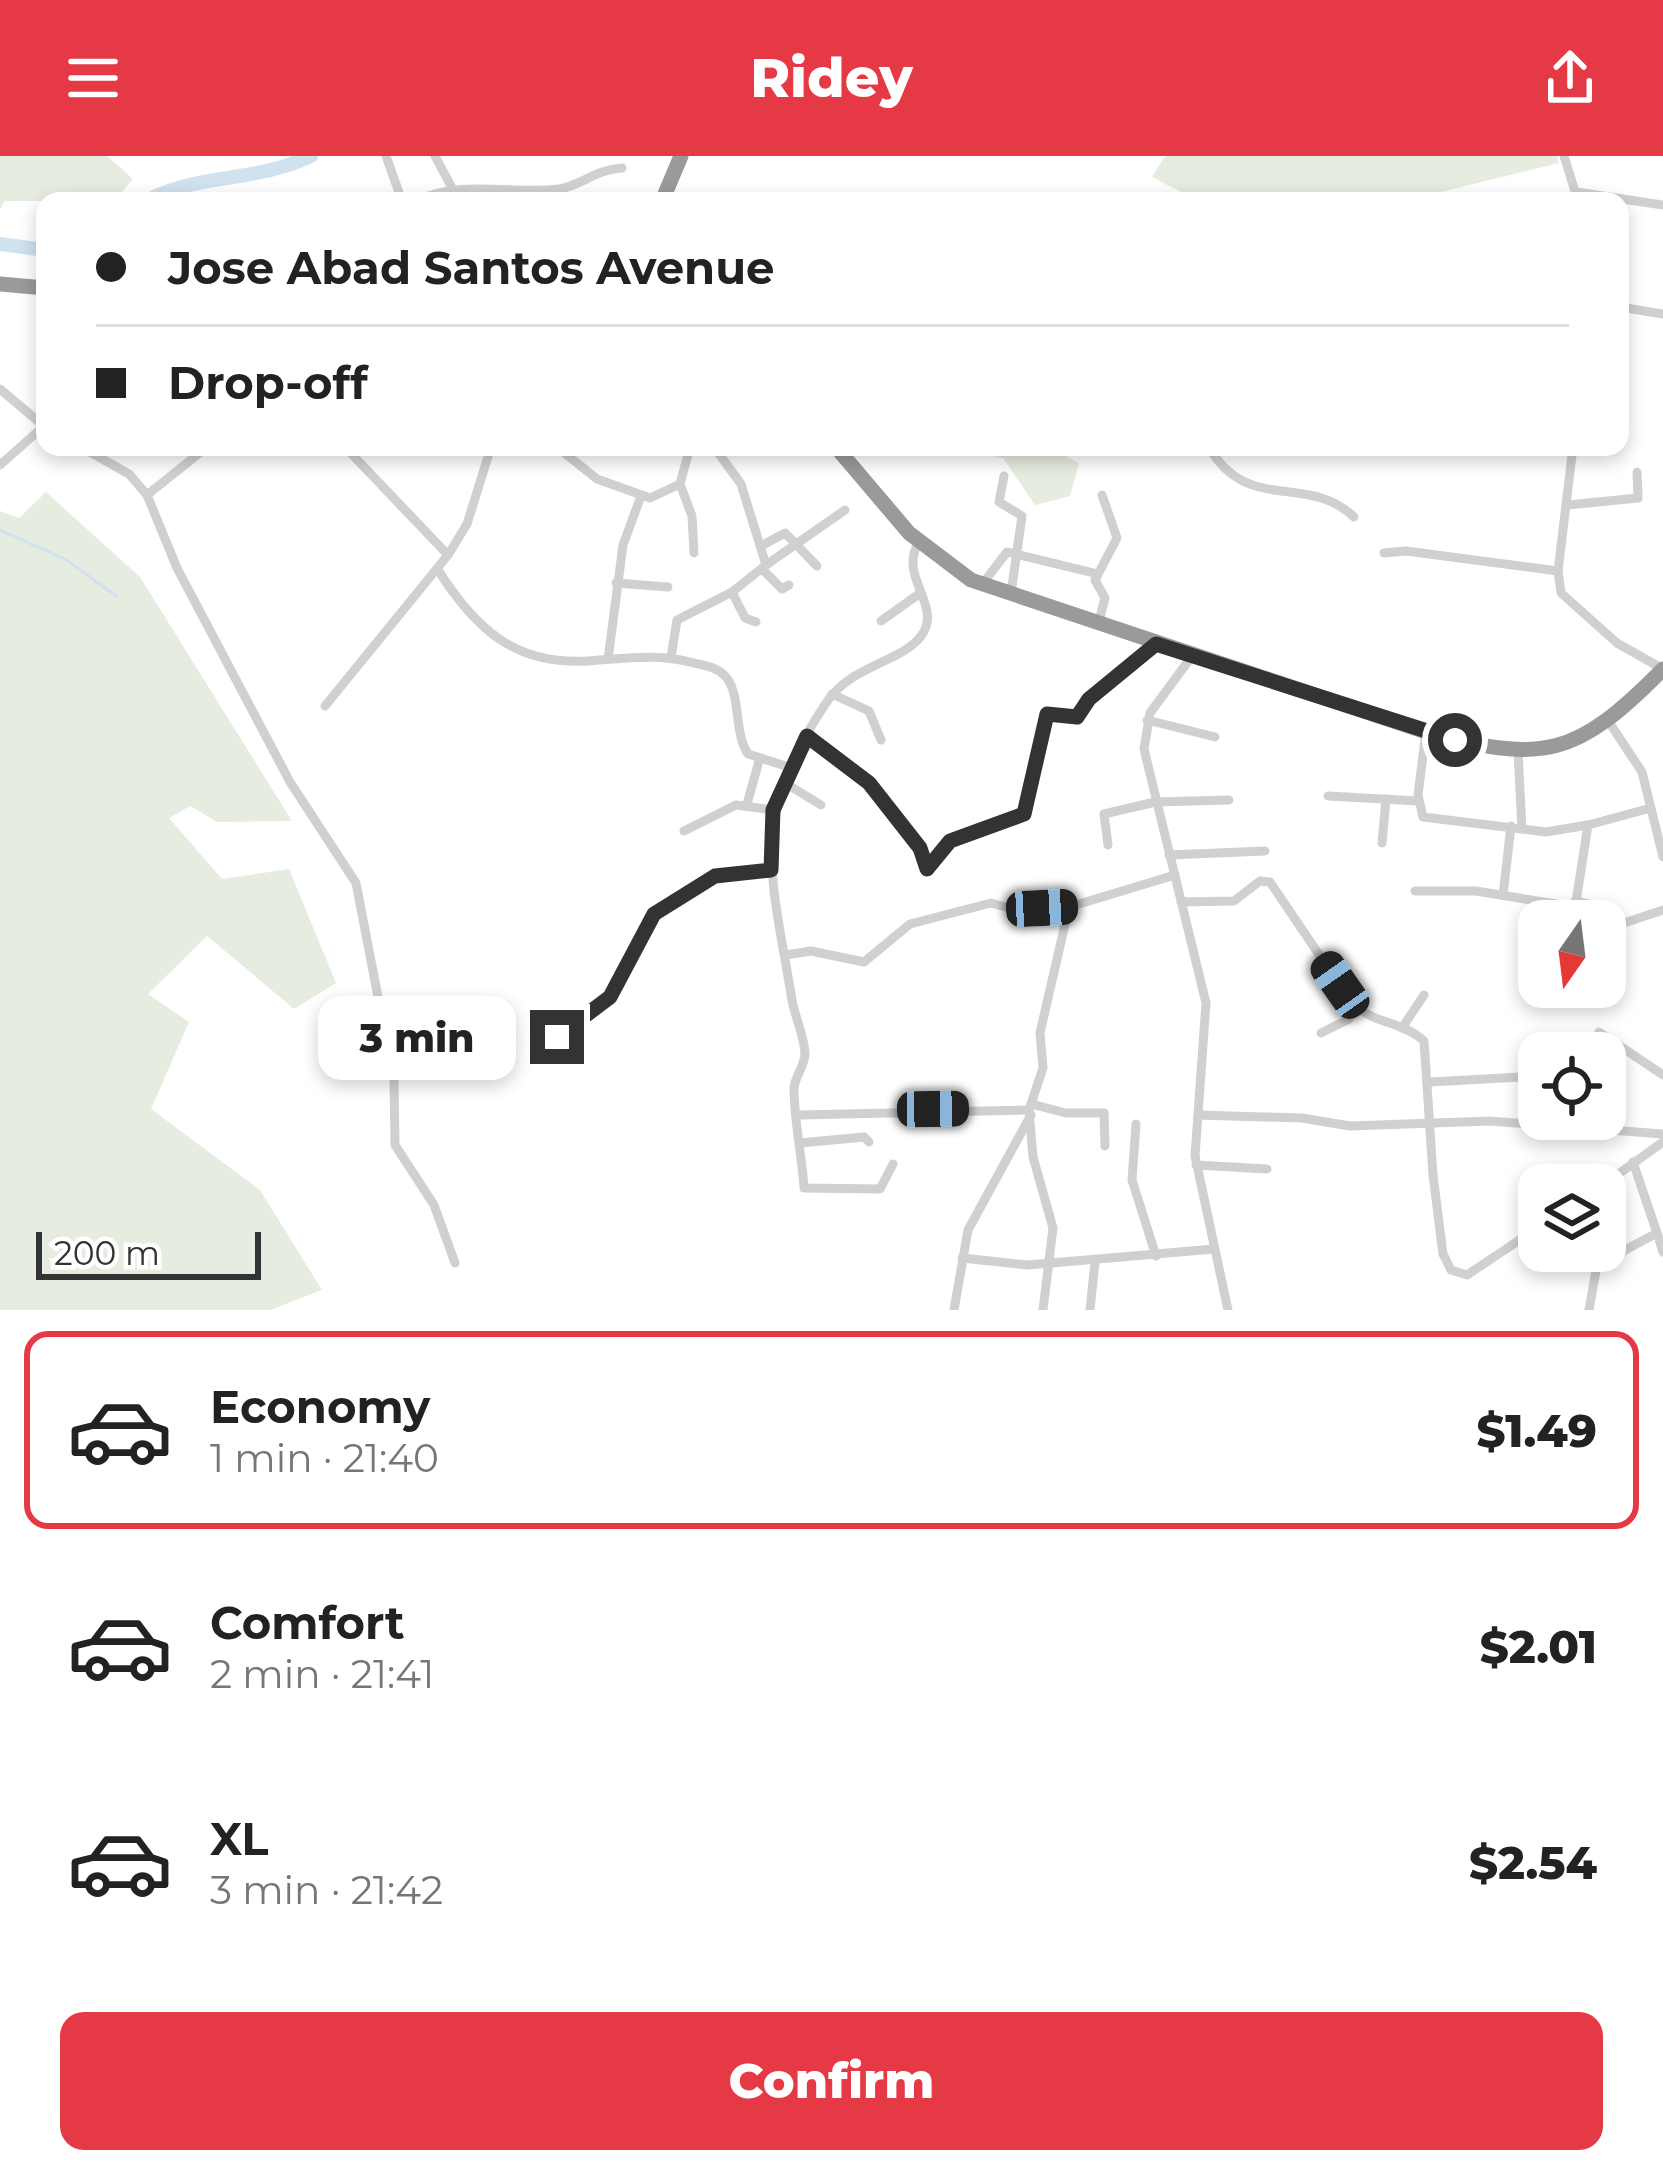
<!DOCTYPE html>
<meta charset="utf-8">
<style>
:root{--surface:#fff;--page:#f6f6f6;--text:#222;--muted:#767676;--line:#e0e0e0;--accent:#e63946}
body{margin:0;font-family:Montserrat,sans-serif;background:var(--page);color:var(--text);height:100vh;display:flex;flex-direction:column;font-size:45px;white-space:nowrap}
*{box-sizing:border-box;margin:0}
p{font-size:39px;color:var(--muted)}
.icon{flex:none;width:66px;height:66px;fill:none;stroke:currentColor;stroke-width:2;stroke-linecap:round;stroke-linejoin:round}
.map{position:relative;height:1154px;overflow:hidden}
.drawer{display:flex;flex-direction:column;background:var(--surface);flex:1}
.drawer>*{flex:none}
.top-card{position:absolute;left:36px;top:36px;width:1593px;height:264px;border-radius:24px;box-shadow:0 6px 18px #0003;display:grid;align-content:center;height:264px;padding:0 60px;background:var(--surface)}
.needle{width:78px;rotate:194deg}
.tools{position:absolute;left:1518px;top:744px;display:grid;gap:24px}
.tools a{display:grid;place-items:center;width:108px;height:108px;border-radius:24px;background:var(--surface);box-shadow:0 6px 18px #0003;font-size:60px}
.scale{position:absolute;left:36px;bottom:30px;width:225px;box-sizing:border-box;padding-left:12px;border:6px solid #333;border-top:0;font-size:33px;line-height:42px;white-space:nowrap;color:#333;-webkit-text-stroke:9px #fff;paint-order:stroke}
.end{position:absolute;width:54px;height:54px;margin:-27px;border:15px solid #333;background:#fff;box-shadow:0 0 0 6px #fff}
.from{border-radius:50%}
.bubble{position:absolute;height:84px;border-radius:24px;background:var(--surface);box-shadow:0 6px 18px #0003;font-size:39px;font-weight:800;line-height:84px;text-align:center}
.car{position:absolute;width:36px;height:72px;margin:-36px -18px;border-radius:15px;box-shadow:0 0 9px 3px #0007;background:linear-gradient(#222 24%,#8ab4d8 0 40%,#222 0 76%,#8ab4d8 0 86%,#222 0)}
.top-card b{display:flex;align-items:center;gap:42px;height:114px;font-size:45px}
.top-card b+b{border-top:3px solid var(--line)}
.top-card i{width:30px;height:30px;background:var(--text)}
ul{padding:21px 0 0;list-style:none}
li{display:flex;align-items:center;gap:36px;height:198px;margin:0 24px 18px;padding:0 36px;border:6px solid transparent;border-radius:24px}
li div{flex:1}
li b{display:block;font-size:45px}
li em{font-style:normal;font-weight:800}
li.selected{border-color:var(--accent)}
li>.icon{width:108px;height:108px;stroke-width:1.5}
.action{display:flex;gap:24px;margin-top:auto;padding:24px 60px}
.action a{flex:1;height:138px;border-radius:24px;background:var(--accent);color:#fff;font-size:48px;font-weight:800;line-height:138px;text-align:center}
header{display:flex;justify-content:space-between;align-items:center;height:156px;padding:0 60px;background:var(--accent);color:#fff;font-size:54px;font-weight:800}
.map>svg:first-child{display:block}
</style>
<header><svg class="icon" aria-label="menu" viewBox="0 0 24 24"><path d="M4 6h16M4 12h16M4 18h16"/></svg>Ridey<svg class="icon" aria-label="share" viewBox="0 0 24 24"><path d="M12 15V3M7 8l5-5 5 5M5 13v7h14v-7"/></svg></header>
<div class="map">
<svg width="1663" height="1154" viewBox="0 0 1663 1154">
<rect width="100%" height="100%" fill="#fff"/>
<g fill="#e6ecdf">
<polygon points="0,0 107,0 133,23 114,45 5,45 0,53"/>
<polygon points="1165,0 1557,0 1559,7 1441,36 1440,45 1198,45 1152,21"/>
<polygon points="952,291 1047,291 1079,307 1070,340 1035,349 1003,302"/>
<polygon points="46,336 140,421 292,665 217,666 190,650 169,662 222,723 289,713 336,827 294,853 207,780 148,838 189,866 151,953 260,1034 322,1134 270,1154 0,1154 0,355 19,362"/>
</g>
<g fill="none" stroke-linecap="round" stroke-linejoin="round">
<polyline stroke="#cfe2ee" stroke-width="3" points="0,374 65,403 116,440"/>
<g stroke="#cfe2ee" stroke-width="14">
<path d="M146,45C200,16 251,28 311,0"/>
<polyline points="0,88 45,94"/>
</g>
<g stroke="#d0d0d0" stroke-width="9">
<polyline points="386,0 402,45"/>
<polyline points="435,0 453,34"/>
<polyline points="1564,0 1578,45"/>
<polyline points="1577,36 1663,49"/>
<polyline points="172,41 172,45"/>
<path d="M415,45C462,23 511,39 559,33C583,29 594,14 622,12"/>
<polyline points="1620,151 1663,158"/>
<polyline points="0,233 45,271"/>
<polyline points="81,291 129,318 147,339 177,412 290,626 356,727 394,924 395,989 434,1049 455,1107"/>
<polyline points="345,291 448,399"/>
<polyline points="557,291 597,323 650,342 680,328 690,291"/>
<path d="M1209,291C1248,359 1307,316 1354,361"/>
<polyline points="1573,291 1558,415 1561,437 1617,487 1663,513"/>
<polyline points="0,309 44,270"/>
<polyline points="1004,320 999,346 1022,360 1011,437"/>
<polyline points="680,328 692,360 694,397"/>
<polyline points="147,339 207,291"/>
<polyline points="1568,349 1638,342 1637,316"/>
<polyline points="761,390 785,377 817,410"/>
<polyline points="1384,397 1406,395 1558,415"/>
<polyline points="766,409 845,354"/>
<path d="M438,414C475,472 514,509 587,505C622,503 656,497 690,506C701,509 715,510 724,519C742,536 733,576 748,598L792,612"/>
<polyline points="764,415 782,433 789,429"/>
<polyline points="616,427 668,431"/>
<polyline points="983,427 1007,396 1098,418"/>
<polyline points="732,436 745,462 756,466"/>
<polyline points="881,465 919,438"/>
<polyline points="1098,469 1105,442 1095,424 1117,382 1102,339"/>
<polyline points="1192,500 1150,557 1144,593 1206,847 1195,1000 1228,1154"/>
<polyline points="671,501 677,464 732,436 766,409 741,328 714,291"/>
<polyline points="608,503 623,389 641,340"/>
<polyline points="832,538 869,555 881,584"/>
<polyline points="325,550 448,399 467,368 491,291"/>
<polyline points="1147,564 1215,581"/>
<polyline points="1609,566 1642,616 1663,701"/>
<polyline points="1426,576 1418,639 1423,661 1546,676 1588,669"/>
<polyline points="807,580 870,627 919,691 927,713"/>
<polyline points="1518,595 1522,673"/>
<polyline points="785,627 821,649"/>
<polyline points="1328,640 1418,645"/>
<polyline points="747,648 759,605"/>
<polyline points="684,675 736,649 773,654"/>
<polyline points="1382,687 1386,643"/>
<polyline points="1108,689 1104,658 1155,646 1229,644"/>
<polyline points="1169,699 1265,695"/>
<polyline points="927,713 950,685 1024,658 1047,558 1077,561 1089,543 1156,488"/>
<polyline points="1415,735 1476,735 1574,751"/>
<polyline points="1503,739 1511,670"/>
<polyline points="1575,745 1605,752"/>
<path d="M1181,746L1234,745L1260,725L1270,726L1351,846C1372,868 1402,865 1424,885L1433,1019L1443,1098L1451,1114L1467,1119L1539,1071"/>
<polyline points="1573,765 1588,669 1651,652"/>
<polyline points="1627,766 1663,754"/>
<polyline points="785,799 811,795 864,806 910,768 991,747 1016,754 1069,751 1175,719"/>
<polyline points="1402,872 1424,839"/>
<polyline points="1599,876 1663,919"/>
<polyline points="1321,877 1349,863 1356,851"/>
<polyline points="568,905 559,877 610,841 654,758 724,717 771,714"/>
<polyline points="1430,926 1539,920"/>
<polyline points="1031,948 1066,957 1104,957 1105,990"/>
<polyline points="798,959 1029,954"/>
<polyline points="1198,959 1302,962 1350,970 1490,965 1663,978"/>
<polyline points="1136,968 1132,1024 1156,1100"/>
<polyline points="800,987 864,981 869,986"/>
<path d="M893,1008L880,1033L804,1032C802,999 794,965 794,932C795,920 805,910 805,897C804,880 795,861 792,844C771,716 748,664 826,547C852,508 901,507 921,480C944,450 897,421 919,386"/>
<polyline points="1196,1009 1267,1013"/>
<polyline points="1603,1029 1663,986"/>
<polyline points="1657,1077 1663,1096"/>
<polyline points="962,1102 1028,1109 1214,1093"/>
<polyline points="954,1154 968,1074 1031,959"/>
<polyline points="1043,1154 1053,1072 1033,1001 1029,954 1043,912 1040,877 1069,751"/>
<polyline points="1090,1154 1095,1106"/>
<polyline points="1589,1154 1597,1109 1657,1077 1633,1006"/>
</g>
<g stroke="#9a9a9a" stroke-width="15">
<polyline points="662,45 681,0"/>
<polyline points="0,128 45,132"/>
<path d="M836,291L909,377L971,424L1426,576C1544,608 1576,601 1663,513"/>
</g>
</g>
<g fill="none" stroke-linecap="round" stroke-linejoin="round">
<polyline stroke="#333" stroke-width="15" points="557,881 610,841 654,758 715,720 771,714 773,654 807,580 869,627 920,692 927,713 950,685 1024,658 1047,558 1077,561 1089,543 1156,488 1455,584"/>
</g>
</svg>
<div class="tools">
<a><svg class="needle" viewBox="-14 -14 28 28"><path d="M0-13l5 13h-10z" fill="#e53935"/><path d="M0 13l5-13h-10z" fill="#767676"/></svg></a>
<a><svg class="icon" aria-label="locate" viewBox="0 0 24 24"><circle cx="12" cy="12" r="6"/><path d="M12 2v4M12 18v4M2 12h4M18 12h4"/></svg></a>
<a><svg class="icon" aria-label="layers" viewBox="0 0 24 24"><path d="M12 4l9 5-9 5-9-5zM3 14l9 5 9-5"/></svg></a>
</div>
<div class="scale">200 m</div>
<i class="end from" style="left:1455px;top:584px"></i>
<i class="end" style="left:557px;top:881px"></i>
<div class="bubble" style="left:318px;top:840px;width:198px">3 min</div>
<i class="car" style="left:1042px;top:752px;rotate:87deg"></i>
<i class="car" style="left:1340px;top:829px;rotate:325deg"></i>
<i class="car" style="left:933px;top:953px;rotate:89deg"></i>
<div class="top-card">
<b><i class="from"></i>Jose Abad Santos Avenue</b>
<b><i></i>Drop-off</b>
</div>
</div>
<section class="drawer">
<ul>
<li class="selected"><svg class="icon" aria-label="car" viewBox="0 0 24 24"><path d="M5 17H2v-5l4-1 3-4h7l3 4 3 1v5h-3M9 17h6M6 11h13"/><circle cx="7" cy="17" r="2"/><circle cx="17" cy="17" r="2"/></svg><div><b>Economy</b><p>1 min · 21:40</p></div><em>$1.49</em></li>
<li><svg class="icon" aria-label="car" viewBox="0 0 24 24"><path d="M5 17H2v-5l4-1 3-4h7l3 4 3 1v5h-3M9 17h6M6 11h13"/><circle cx="7" cy="17" r="2"/><circle cx="17" cy="17" r="2"/></svg><div><b>Comfort</b><p>2 min · 21:41</p></div><em>$2.01</em></li>
<li><svg class="icon" aria-label="car" viewBox="0 0 24 24"><path d="M5 17H2v-5l4-1 3-4h7l3 4 3 1v5h-3M9 17h6M6 11h13"/><circle cx="7" cy="17" r="2"/><circle cx="17" cy="17" r="2"/></svg><div><b>XL</b><p>3 min · 21:42</p></div><em>$2.54</em></li>
</ul>
<div class="action"><a>Confirm</a></div>
</section>
